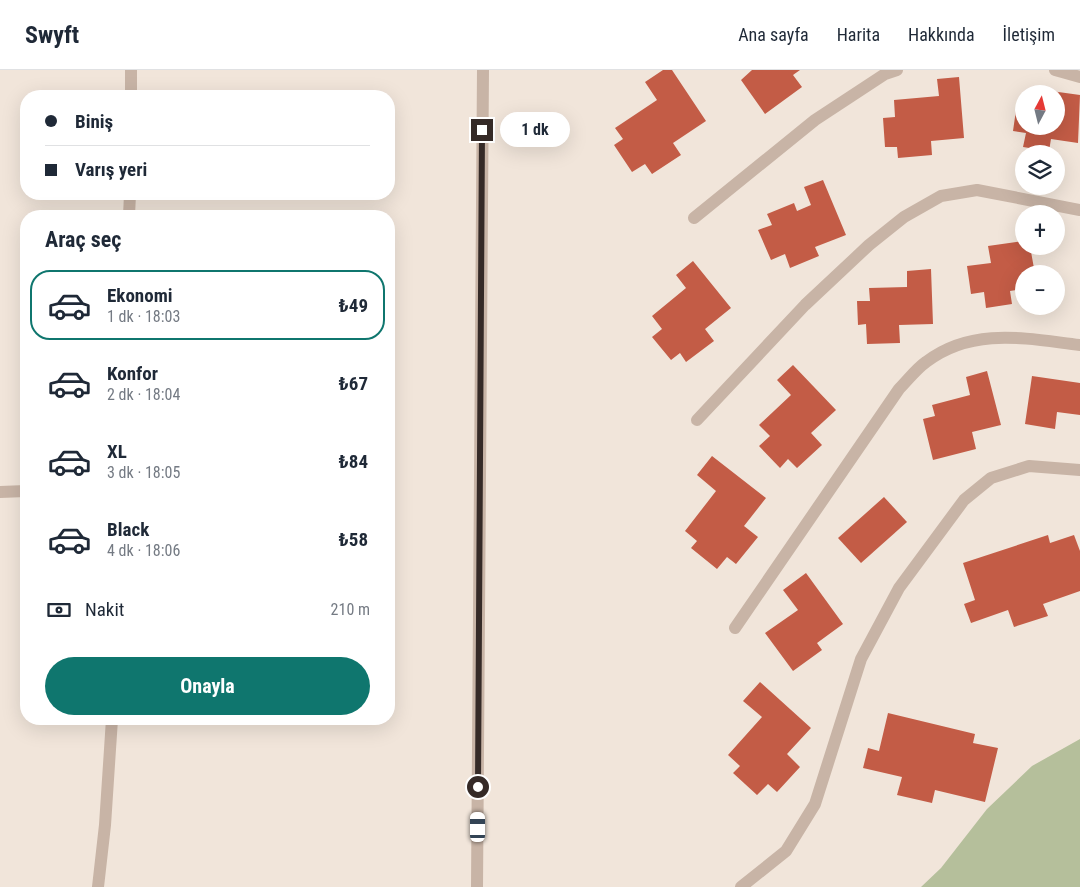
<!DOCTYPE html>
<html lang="tr">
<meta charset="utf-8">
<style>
:root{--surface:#fff;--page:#f6f6f7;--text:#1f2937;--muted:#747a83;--line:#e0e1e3;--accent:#0f766e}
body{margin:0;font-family:"Roboto Condensed",sans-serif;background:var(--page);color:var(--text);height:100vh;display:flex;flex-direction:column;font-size:19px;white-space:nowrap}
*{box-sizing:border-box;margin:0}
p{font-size:16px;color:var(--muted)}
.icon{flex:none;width:28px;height:28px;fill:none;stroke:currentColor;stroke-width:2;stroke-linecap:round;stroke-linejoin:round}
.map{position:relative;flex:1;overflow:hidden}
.sheet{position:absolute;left:20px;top:140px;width:375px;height:515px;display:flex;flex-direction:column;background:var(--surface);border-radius:20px;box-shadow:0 5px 20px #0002}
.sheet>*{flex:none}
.hud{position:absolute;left:20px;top:20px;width:375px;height:110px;border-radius:20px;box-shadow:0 5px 20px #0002;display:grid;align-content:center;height:110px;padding:0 25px;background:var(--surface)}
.needle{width:32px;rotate:7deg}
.tools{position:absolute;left:1015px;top:15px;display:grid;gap:10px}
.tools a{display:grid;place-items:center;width:50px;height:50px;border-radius:50%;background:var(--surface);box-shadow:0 5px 20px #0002;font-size:25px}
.end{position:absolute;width:22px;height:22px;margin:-11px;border:6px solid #352a27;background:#fff;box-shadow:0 0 0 2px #fff}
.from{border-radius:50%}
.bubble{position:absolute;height:35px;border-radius:18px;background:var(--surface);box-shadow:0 5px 20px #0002;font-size:16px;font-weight:700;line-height:35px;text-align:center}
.car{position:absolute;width:15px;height:30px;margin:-15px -8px;border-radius:6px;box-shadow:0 0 4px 1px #0007;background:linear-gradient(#fff 24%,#345 0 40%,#fff 0 76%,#345 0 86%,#fff 0)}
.hud b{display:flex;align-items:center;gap:18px;height:48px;font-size:19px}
.hud b+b{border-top:1px solid var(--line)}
.hud i{width:12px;height:12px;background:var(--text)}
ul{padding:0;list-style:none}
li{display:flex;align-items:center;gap:15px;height:70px;margin:0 10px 8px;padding:0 15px;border:2px solid transparent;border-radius:20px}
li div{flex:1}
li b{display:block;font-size:19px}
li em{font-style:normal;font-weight:700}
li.active{border-color:var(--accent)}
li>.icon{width:45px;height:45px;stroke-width:1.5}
h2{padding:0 25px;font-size:22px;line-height:60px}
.pay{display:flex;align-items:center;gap:12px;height:55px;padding:0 25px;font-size:19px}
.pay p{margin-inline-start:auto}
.cta{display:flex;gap:10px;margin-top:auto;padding:10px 25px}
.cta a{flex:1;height:58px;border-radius:30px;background:var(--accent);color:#fff;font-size:20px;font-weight:700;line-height:58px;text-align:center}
header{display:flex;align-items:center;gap:30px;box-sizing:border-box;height:70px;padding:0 25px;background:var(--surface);border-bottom:1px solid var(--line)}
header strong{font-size:24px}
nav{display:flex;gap:28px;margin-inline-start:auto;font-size:18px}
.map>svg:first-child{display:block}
</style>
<header>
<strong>Swyft</strong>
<nav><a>Ana sayfa</a><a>Harita</a><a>Hakkında</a><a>İletişim</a></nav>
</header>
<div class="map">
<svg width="1080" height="817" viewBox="0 0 1080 817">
<rect width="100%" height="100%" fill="#f1e5da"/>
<polygon fill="#b5bf9b" points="1080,669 1080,817 921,817 941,798 987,739 1032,696"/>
<g fill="#c35c46">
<polygon points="663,0 672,0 706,51 673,73 681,85 652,104 645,94 632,102 614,75 623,69 615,58 657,30 645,12"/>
<polygon points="752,0 800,0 793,5 802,17 765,44 741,10"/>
<polygon points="959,7 964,68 931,71 932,85 898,88 897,77 885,77 883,48 895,47 894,30 939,26 937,9"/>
<polygon points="1044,20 1080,25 1078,73 1051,69 1049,81 1023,77 1026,63 1013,61 1017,33 1024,34 1024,56 1056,56 1056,24 1043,24"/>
<polygon points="823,110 846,165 815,177 819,186 790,198 785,184 771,190 758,160 772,155 767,144 794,133 797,141 811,135 804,117"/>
<polygon points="1024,171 1024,176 1030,176 1035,204 1024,204 1024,219 1010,221 1012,234 986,238 984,222 971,224 967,196 991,193 988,176"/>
<polygon points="693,191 731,238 705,259 714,271 686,292 680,283 671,290 652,267 662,259 652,246 686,218 676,205"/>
<polygon points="931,199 933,254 899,255 900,273 867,274 866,254 858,255 857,231 870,231 869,218 907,217 907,201"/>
<polygon points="793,295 836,340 811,363 822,375 797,398 788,389 780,398 759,376 770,366 759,355 791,325 777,310"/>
<polygon points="987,301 1001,355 972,362 976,379 933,390 923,349 935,346 932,335 970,325 966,307"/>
<polygon points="1032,306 1080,313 1080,345 1057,342 1055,359 1025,354"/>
<polygon points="712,386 766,428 744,456 758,467 736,494 727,487 717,499 691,478 697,471 685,461 716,421 697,405"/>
<polygon points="884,427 907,452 861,493 838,468"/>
<polygon points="1048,465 1050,473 1074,465 1080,481 1080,521 1043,534 1048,546 1014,557 1008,540 971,553 964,534 975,530 963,493"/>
<polygon points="806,503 843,554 817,573 822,580 793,601 765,563 798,540 783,520"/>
<polygon points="760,612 811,658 787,684 800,697 777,722 768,714 757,725 733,703 740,696 728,685 762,647 743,631"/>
<polygon points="888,643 975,664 973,673 998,678 985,732 935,720 932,733 897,725 902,707 863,698 868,678 879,681"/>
</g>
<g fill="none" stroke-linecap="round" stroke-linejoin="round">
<g stroke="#c8b4a6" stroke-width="12">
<polyline points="1055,0 1080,7"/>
<polyline points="131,26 131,0"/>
<polyline points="129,146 130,124"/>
<polyline points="694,148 815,50 885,4 897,0"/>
<polyline points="697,350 805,235 869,175 904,147 941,126 977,120 1080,140"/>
<polyline points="0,422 26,421"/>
<path d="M735,558L899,319C908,310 916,299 926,292C973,256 1028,269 1080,275"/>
<polyline points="98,817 105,755 112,649"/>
<polyline points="477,817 483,0"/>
<polyline points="741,817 786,781 815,734 861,589 899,518 964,430 991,408 1029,396 1080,400"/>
</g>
</g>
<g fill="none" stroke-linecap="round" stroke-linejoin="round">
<polyline stroke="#352a27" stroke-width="6" points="478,717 482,60"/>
</g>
</svg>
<div class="tools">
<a><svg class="needle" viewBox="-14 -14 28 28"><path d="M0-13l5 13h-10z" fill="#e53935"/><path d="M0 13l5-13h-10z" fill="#747a83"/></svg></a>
<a><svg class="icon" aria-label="layers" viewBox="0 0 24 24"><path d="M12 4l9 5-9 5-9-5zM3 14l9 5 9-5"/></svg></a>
<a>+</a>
<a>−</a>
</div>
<i class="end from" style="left:478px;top:717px"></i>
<i class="end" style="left:482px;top:60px"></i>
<div class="bubble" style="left:500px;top:42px;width:70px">1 dk</div>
<i class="car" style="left:478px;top:757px;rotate:0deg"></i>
<div class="hud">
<b><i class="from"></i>Biniş</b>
<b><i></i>Varış yeri</b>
</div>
<section class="sheet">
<h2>Araç seç</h2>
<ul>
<li class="active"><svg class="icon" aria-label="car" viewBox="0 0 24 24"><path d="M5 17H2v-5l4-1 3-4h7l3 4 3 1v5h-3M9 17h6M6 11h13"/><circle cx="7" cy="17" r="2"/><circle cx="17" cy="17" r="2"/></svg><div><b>Ekonomi</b><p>1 dk · 18:03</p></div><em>₺49</em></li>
<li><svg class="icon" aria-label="car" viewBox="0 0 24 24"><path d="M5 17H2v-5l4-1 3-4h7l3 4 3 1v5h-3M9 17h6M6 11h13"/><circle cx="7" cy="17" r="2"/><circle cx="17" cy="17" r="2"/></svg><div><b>Konfor</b><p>2 dk · 18:04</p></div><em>₺67</em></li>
<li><svg class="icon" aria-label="car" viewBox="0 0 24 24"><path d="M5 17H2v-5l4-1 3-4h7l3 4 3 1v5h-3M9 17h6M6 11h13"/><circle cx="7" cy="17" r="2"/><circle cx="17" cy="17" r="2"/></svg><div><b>XL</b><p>3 dk · 18:05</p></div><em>₺84</em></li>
<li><svg class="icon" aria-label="car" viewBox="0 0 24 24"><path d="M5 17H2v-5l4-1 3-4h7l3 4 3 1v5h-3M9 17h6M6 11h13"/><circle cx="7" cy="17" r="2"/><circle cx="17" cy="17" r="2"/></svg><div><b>Black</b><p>4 dk · 18:06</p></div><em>₺58</em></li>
</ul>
<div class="pay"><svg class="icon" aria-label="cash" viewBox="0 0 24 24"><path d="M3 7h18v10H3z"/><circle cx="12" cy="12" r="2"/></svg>Nakit<p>210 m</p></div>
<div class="cta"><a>Onayla</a></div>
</section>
</div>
